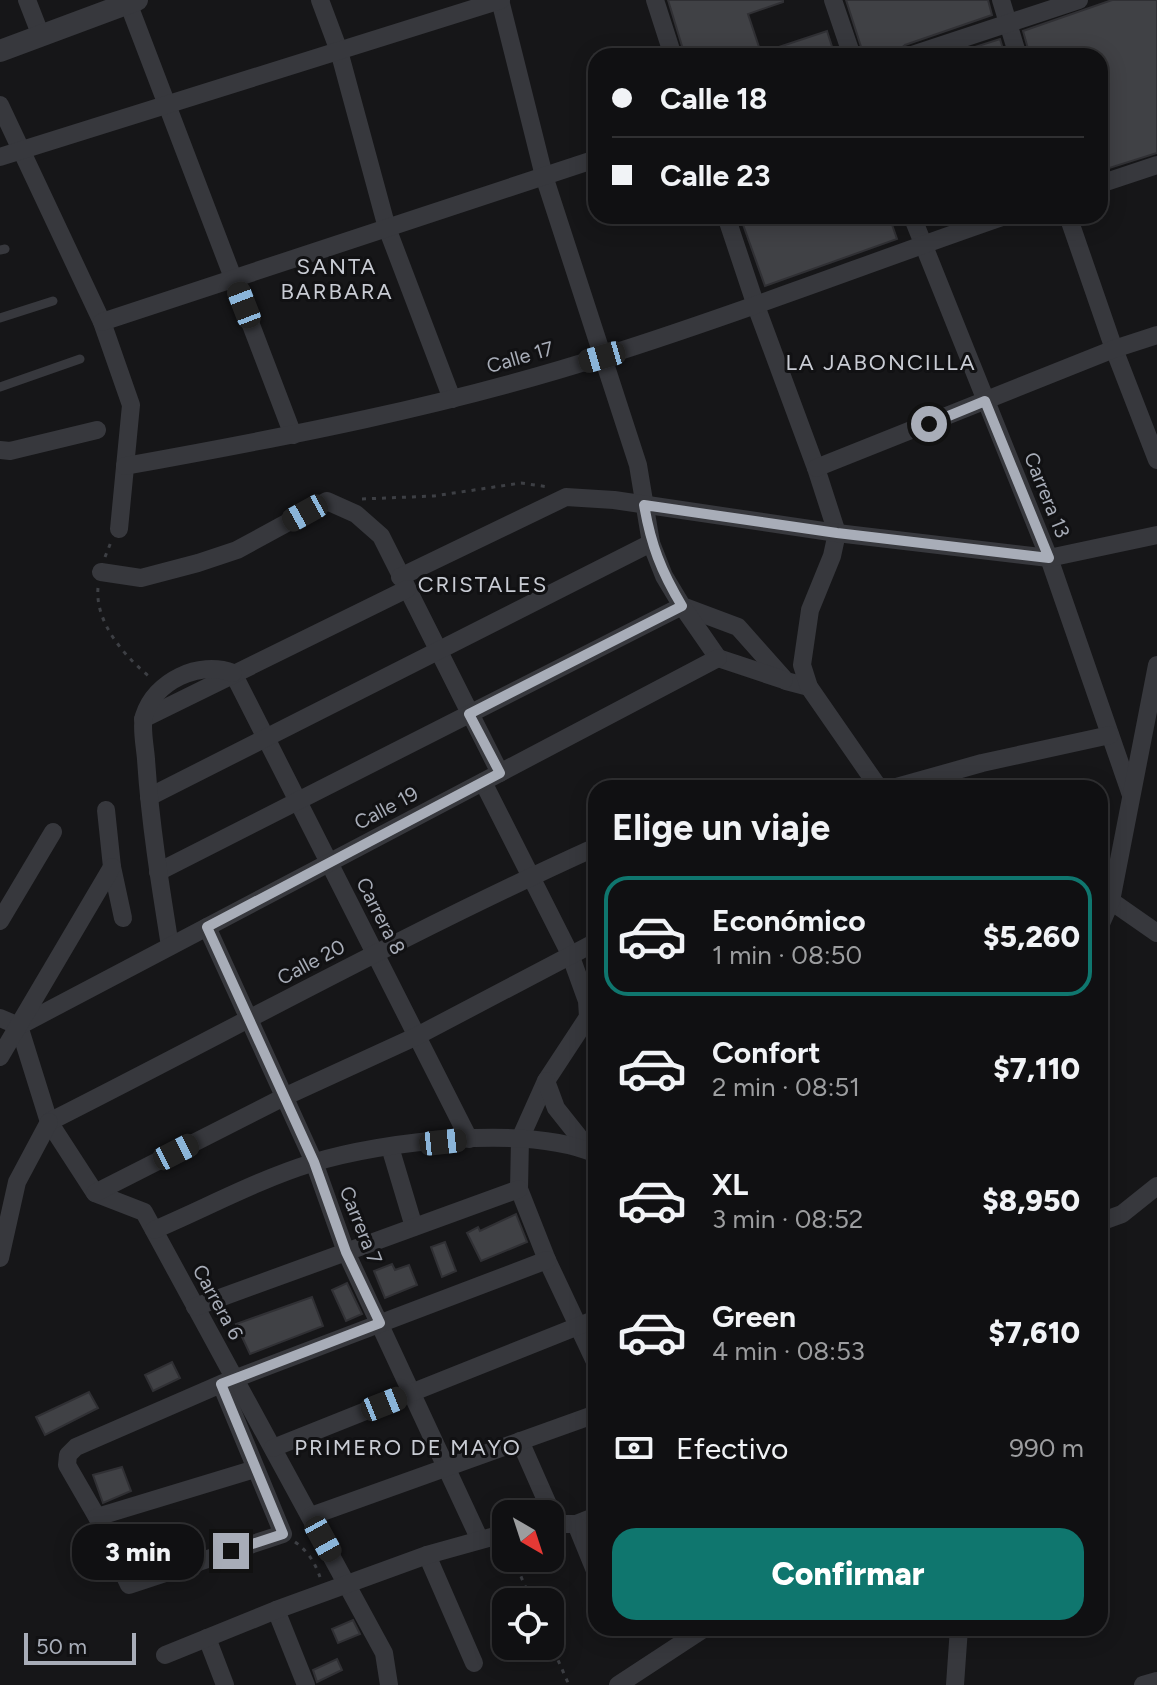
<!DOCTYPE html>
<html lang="es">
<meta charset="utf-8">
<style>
:root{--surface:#101012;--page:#19191b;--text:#f1f3f6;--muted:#9c9d9f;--line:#303032;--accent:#0f766e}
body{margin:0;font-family:Figtree,sans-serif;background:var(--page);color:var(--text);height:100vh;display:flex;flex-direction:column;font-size:30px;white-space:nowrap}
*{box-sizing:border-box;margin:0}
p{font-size:26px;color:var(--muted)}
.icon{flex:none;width:44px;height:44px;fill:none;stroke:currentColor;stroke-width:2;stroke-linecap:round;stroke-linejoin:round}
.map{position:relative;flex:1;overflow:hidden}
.sheet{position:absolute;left:588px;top:780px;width:520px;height:856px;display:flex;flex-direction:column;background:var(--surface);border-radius:24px;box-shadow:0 4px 20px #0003,0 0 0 2px var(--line)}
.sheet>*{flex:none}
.banner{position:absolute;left:588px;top:48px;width:520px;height:176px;border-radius:24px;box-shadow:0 4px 20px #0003,0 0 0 2px var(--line);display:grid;align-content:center;height:176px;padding:0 24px;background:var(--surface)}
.needle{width:52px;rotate:141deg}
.fabs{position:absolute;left:492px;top:1500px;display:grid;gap:16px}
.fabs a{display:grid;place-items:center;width:72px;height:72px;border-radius:16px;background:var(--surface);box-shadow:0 4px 20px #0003,0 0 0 2px var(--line);font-size:40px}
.scale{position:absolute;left:24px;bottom:20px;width:112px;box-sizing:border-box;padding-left:8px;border:4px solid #a8adb8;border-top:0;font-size:22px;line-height:28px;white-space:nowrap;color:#a8adb8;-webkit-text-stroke:6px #111113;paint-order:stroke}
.end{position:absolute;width:36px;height:36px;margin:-18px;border:10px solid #a8adb8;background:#111;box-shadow:0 0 0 4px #111}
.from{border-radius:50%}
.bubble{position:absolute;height:56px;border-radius:24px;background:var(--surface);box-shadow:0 4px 20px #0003,0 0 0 2px var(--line);font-size:26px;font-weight:800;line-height:56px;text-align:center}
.car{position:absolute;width:24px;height:48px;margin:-24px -12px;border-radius:10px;box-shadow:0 0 6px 2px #0007;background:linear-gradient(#222 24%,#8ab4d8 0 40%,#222 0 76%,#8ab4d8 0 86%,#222 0)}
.banner b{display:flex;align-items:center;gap:28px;height:76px;font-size:30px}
.banner b+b{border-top:2px solid var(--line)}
.banner i{width:20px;height:20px;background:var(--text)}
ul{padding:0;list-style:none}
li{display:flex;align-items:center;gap:24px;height:120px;margin:0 16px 12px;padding:0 8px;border:4px solid transparent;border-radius:24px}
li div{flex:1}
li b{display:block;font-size:30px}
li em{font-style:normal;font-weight:800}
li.selected{border-color:var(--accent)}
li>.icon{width:72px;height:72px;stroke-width:1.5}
h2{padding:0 24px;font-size:36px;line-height:96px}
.pay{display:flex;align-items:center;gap:20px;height:88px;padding:0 24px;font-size:30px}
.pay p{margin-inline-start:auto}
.action{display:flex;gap:16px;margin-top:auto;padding:16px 24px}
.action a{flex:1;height:92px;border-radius:24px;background:var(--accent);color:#fff;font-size:32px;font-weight:800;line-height:92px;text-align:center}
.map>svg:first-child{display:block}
</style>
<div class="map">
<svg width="1157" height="1685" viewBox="0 0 1157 1685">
<rect width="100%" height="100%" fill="#161618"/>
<g fill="#404145" stroke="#303034" stroke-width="2">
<polygon points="668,0 783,0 783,2 748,14 761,53 827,31 835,56 685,56"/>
<polygon points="846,0 988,0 992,15 905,45 900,49 897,56 891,56 890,48 864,56"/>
<polygon points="1112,0 1157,0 1157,153 1100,171 1100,56 1030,56 1023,31"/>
<polygon points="1000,39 1005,56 947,56"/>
<polygon points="740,216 889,216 897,239 765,286"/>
<polygon points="516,1214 527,1242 481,1261 467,1233 478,1227 480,1231"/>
<polygon points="445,1242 456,1271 442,1277 431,1247"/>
<polygon points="392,1264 395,1270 409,1265 417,1285 385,1298 374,1271"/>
<polygon points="347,1283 362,1314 346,1321 332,1290"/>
<polygon points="312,1297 323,1326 250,1354 236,1324"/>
<polygon points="172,1362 180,1378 153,1391 145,1375"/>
<polygon points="89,1392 98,1408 45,1435 36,1417"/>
<polygon points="122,1467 131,1491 103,1503 93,1475"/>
<polygon points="353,1620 360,1634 338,1643 332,1629"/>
<polygon points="337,1659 342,1670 317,1682 313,1670"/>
</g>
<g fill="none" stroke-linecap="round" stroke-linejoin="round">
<g stroke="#3d3f44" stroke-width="3" stroke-dasharray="4 6" stroke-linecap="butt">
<polyline points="362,499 434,496 521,483 549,487"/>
<polyline points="105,557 111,542"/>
<path d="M98,588C95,623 125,657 151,678"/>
<path d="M295,1542C308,1551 315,1563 320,1577"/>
<polyline points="513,1558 532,1602"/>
<polyline points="550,1642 569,1685"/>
</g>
<g stroke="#37383d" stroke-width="9">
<polyline points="0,250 5,249"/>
<polyline points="0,318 53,301"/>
<polyline points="0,387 80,359"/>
</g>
<g stroke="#37383d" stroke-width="18">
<polyline points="27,0 41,36"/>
<polyline points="127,0 293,435"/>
<polyline points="320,0 339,51 387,228 452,399"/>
<polyline points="500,0 544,176 638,465 651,543 664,576 682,606 738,627 786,681 809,687"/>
<polyline points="655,0 673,56"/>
<polyline points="833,0 852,56"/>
<polyline points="1001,0 1018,56"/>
<polyline points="909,56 1079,0"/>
<polyline points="0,105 102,322 131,405 119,529"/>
<polyline points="0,157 501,0"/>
<polyline points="1100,184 1157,165"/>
<polyline points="726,216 756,306 816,468 837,533 832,556 810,610 802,665 809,687 879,788"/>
<polyline points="912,216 1049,558 1131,795"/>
<polyline points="1068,216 1114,349 1157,460"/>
<polyline points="102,322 596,159"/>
<polyline points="0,450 10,451 97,430"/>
<path d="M125,466C286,437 448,406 604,356C739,314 871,262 1005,216"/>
<polyline points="816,468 1114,349 1157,335"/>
<polyline points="101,572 141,578 198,563 237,550 327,501 356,514 381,536 500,773"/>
<polyline points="400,577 566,497 614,500 837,533 1049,558 1157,535"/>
<polyline points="718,658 784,680"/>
<polyline points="233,673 469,1139"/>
<polyline points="143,719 407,589"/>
<polyline points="483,782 570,954 587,1001 588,1017 546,1081 520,1139 519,1189 547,1260 596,1364"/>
<polyline points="893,788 982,763 1110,735"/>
<polyline points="149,797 651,543"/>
<polyline points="106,810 112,867 123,918"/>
<polyline points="158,872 682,606 718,658"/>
<polyline points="1111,901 1157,933"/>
<polyline points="0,921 53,832"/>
<polyline points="1100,926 1111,901 1157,665"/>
<polyline points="207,927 314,1162 346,1252 479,1538"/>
<path d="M170,946C160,884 150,822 146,759C145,746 141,728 144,716C155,681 199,660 233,673"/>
<polyline points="0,1018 19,1026 49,1122 95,1193 144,1212 384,1653 389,1685"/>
<polyline points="19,1026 718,658"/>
<polyline points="0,1057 112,867"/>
<polyline points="546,1081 556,1108 591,1152"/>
<path d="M49,1122C231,1030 410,931 596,847"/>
<polyline points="390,1147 414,1227"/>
<polyline points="95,1193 284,1097 417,1036 596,942"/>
<polyline points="1100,1222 1122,1214 1157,1186"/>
<path d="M154,1230C206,1208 257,1180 312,1163C383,1141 527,1124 596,1154"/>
<polyline points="0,1258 17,1182 49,1122"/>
<polyline points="195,1307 519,1189"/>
<polyline points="221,1384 283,1534 129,1585 97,1517 67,1465 68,1455 76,1447 221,1384 547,1260"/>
<polyline points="520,1441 557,1525"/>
<polyline points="273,1448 596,1319"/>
<polyline points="311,1516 596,1414"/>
<polyline points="97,1517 255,1469"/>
<polyline points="564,1524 576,1524 596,1516"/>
<polyline points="576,1524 596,1573"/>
<polyline points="427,1555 474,1663"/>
<polyline points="276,1610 306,1685"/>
<polyline points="207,1638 225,1685"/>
<polyline points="165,1655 276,1610 427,1555 506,1533"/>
<polyline points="618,1685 705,1628"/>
<polyline points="955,1685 959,1628"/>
<polyline points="1143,1685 1157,1681"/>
</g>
<polyline stroke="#37383d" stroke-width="22" points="0,51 137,0"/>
</g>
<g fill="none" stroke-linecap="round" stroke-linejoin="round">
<path stroke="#a8adb8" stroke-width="10" d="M231,1551L283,1534L221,1384L380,1323L346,1252L314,1162L207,927L500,773L469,714L682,606C661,571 651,545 644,505L837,533L1049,558L985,401L929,424"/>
</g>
<g text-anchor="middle" stroke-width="6" stroke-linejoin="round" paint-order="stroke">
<g font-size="20" fill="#a8adb8" stroke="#111113">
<text transform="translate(520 357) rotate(-16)" y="7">Calle 17</text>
<text transform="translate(1047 495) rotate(68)" y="7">Carrera 13</text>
<text transform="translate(386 808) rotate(-28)" y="7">Calle 19</text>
<text transform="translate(381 916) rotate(63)" y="7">Carrera 8</text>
<text transform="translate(311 962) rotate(-28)" y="7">Calle 20</text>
<text transform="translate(361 1225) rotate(68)" y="7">Carrera 7</text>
<text transform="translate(218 1302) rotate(61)" y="7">Carrera 6</text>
</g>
<g font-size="22" letter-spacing="2" fill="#c9ccd4" stroke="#111113">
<text x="337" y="274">SANTA<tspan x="337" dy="25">BARBARA</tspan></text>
<text x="881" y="370">LA JABONCILLA</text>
<text x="483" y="592">CRISTALES</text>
<text x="408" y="1455">PRIMERO DE MAYO</text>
</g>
</g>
</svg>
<div class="fabs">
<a><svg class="needle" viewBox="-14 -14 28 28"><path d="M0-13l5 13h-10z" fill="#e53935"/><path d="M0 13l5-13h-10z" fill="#9c9d9f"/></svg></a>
<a><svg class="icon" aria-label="locate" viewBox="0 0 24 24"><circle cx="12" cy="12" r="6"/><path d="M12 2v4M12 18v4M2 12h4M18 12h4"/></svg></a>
</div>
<div class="scale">50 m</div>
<i class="end from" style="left:929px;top:424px"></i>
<i class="end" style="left:231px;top:1551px"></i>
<div class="bubble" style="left:72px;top:1524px;width:132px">3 min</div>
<i class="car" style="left:244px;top:305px;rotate:339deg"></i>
<i class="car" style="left:602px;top:357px;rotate:254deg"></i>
<i class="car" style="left:305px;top:513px;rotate:241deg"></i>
<i class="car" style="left:443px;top:1142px;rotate:84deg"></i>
<i class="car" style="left:176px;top:1152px;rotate:63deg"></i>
<i class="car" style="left:384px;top:1404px;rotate:68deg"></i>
<i class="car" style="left:323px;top:1539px;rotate:151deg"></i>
<div class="banner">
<b><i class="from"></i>Calle 18</b>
<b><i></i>Calle 23</b>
</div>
<section class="sheet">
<h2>Elige un viaje</h2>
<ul>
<li class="selected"><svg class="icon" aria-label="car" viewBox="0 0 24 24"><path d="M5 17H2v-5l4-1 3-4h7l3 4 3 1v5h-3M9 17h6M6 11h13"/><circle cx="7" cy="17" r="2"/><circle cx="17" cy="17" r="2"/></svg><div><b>Económico</b><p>1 min · 08:50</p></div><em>$5,260</em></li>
<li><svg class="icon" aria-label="car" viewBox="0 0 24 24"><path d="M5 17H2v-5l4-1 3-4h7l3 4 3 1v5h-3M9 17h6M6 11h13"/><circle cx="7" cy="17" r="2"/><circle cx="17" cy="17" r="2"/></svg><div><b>Confort</b><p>2 min · 08:51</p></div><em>$7,110</em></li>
<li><svg class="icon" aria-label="car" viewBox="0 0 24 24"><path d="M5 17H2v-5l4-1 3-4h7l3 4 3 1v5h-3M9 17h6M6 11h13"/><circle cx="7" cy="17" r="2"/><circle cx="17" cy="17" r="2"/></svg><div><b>XL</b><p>3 min · 08:52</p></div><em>$8,950</em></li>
<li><svg class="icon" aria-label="car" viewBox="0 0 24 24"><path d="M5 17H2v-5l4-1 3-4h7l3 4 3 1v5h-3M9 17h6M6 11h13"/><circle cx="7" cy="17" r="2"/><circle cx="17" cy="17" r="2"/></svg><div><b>Green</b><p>4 min · 08:53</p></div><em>$7,610</em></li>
</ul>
<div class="pay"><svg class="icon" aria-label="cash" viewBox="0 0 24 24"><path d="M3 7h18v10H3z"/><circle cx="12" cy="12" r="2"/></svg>Efectivo<p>990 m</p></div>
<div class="action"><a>Confirmar</a></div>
</section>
</div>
